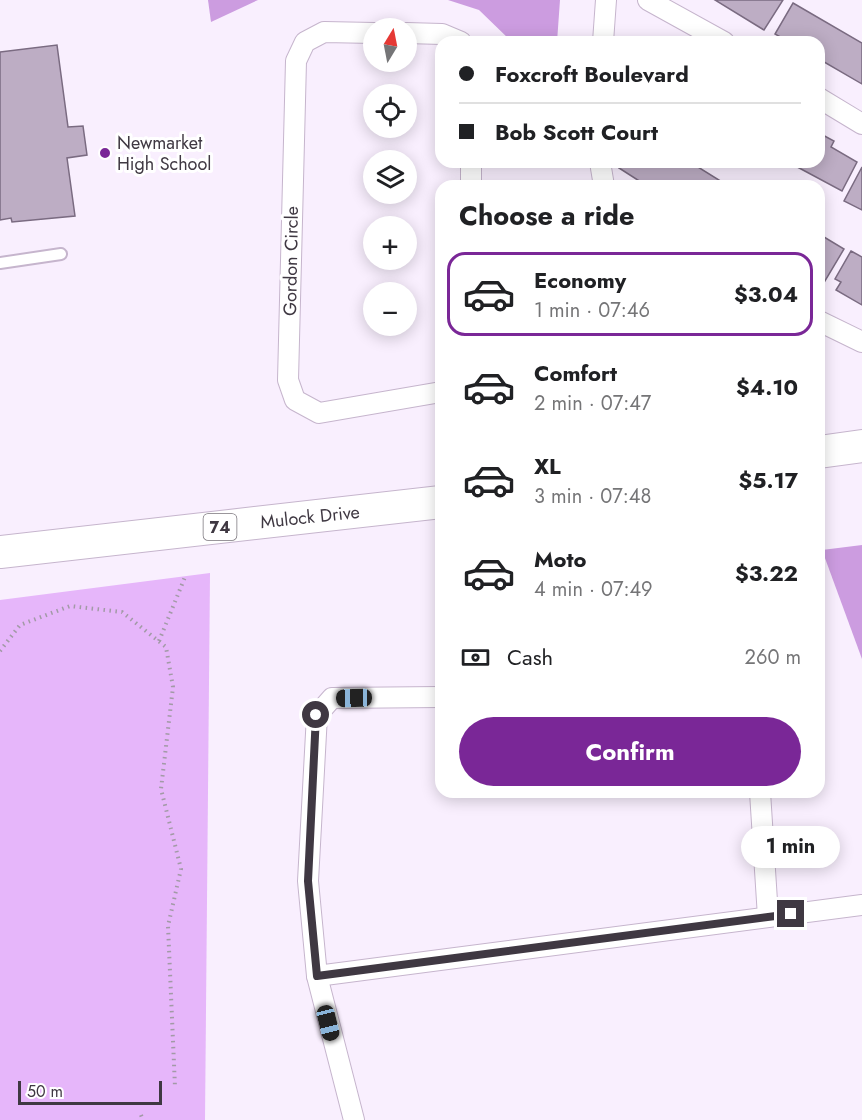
<!DOCTYPE html>
<meta charset="utf-8">
<style>
:root{--surface:#fff;--page:#f6f6f6;--text:#202124;--muted:#757577;--line:#e0e0e0;--accent:#7a2797}
body{margin:0;font-family:Jost,sans-serif;background:var(--page);color:var(--text);height:100vh;display:flex;flex-direction:column;font-size:22px;white-space:nowrap}
*{box-sizing:border-box;margin:0}
p{font-size:20px;color:var(--muted)}
.icon{flex:none;width:33px;height:33px;fill:none;stroke:currentColor;stroke-width:2;stroke-linecap:round;stroke-linejoin:round}
.map{position:relative;flex:1;overflow:hidden}
.sheet{position:absolute;left:435px;top:180px;width:390px;height:618px;display:flex;flex-direction:column;background:var(--surface);border-radius:18px;box-shadow:0 3px 15px #0003}
.sheet>*{flex:none}
.banner{position:absolute;left:435px;top:36px;width:390px;height:132px;border-radius:18px;box-shadow:0 3px 15px #0003;display:grid;align-content:center;height:132px;padding:0 24px;background:var(--surface)}
.needle{width:39px;rotate:10deg}
.fabs{position:absolute;left:363px;top:18px;display:grid;gap:12px}
.fabs a{display:grid;place-items:center;width:54px;height:54px;border-radius:50%;background:var(--surface);box-shadow:0 3px 15px #0003;font-size:30px}
.scale{position:absolute;left:18px;bottom:15px;width:144px;box-sizing:border-box;padding-left:6px;border:3px solid #3f3842;border-top:0;font-size:16px;line-height:21px;white-space:nowrap;color:#3f3842;-webkit-text-stroke:4px #fff;paint-order:stroke}
.end{position:absolute;width:27px;height:27px;margin:-14px;border:8px solid #3f3842;background:#fff;box-shadow:0 0 0 3px #fff}
.from{border-radius:50%}
.bubble{position:absolute;height:42px;border-radius:21px;background:var(--surface);box-shadow:0 3px 15px #0003;font-size:20px;font-weight:700;line-height:42px;text-align:center}
.car{position:absolute;width:18px;height:36px;margin:-18px -9px;border-radius:8px;box-shadow:0 0 4px 2px #0007;background:linear-gradient(#222 24%,#8ab4d8 0 40%,#222 0 76%,#8ab4d8 0 86%,#222 0)}
.banner b{display:flex;align-items:center;gap:21px;height:57px;font-size:22px}
.banner b+b{border-top:2px solid var(--line)}
.banner i{width:15px;height:15px;background:var(--text)}
ul{padding:0;list-style:none}
li{display:flex;align-items:center;gap:18px;height:84px;margin:0 12px 9px;padding:0 12px;border:3px solid transparent;border-radius:18px}
li div{flex:1}
li b{display:block;font-size:22px}
li em{font-style:normal;font-weight:700}
li.selected{border-color:var(--accent)}
li>.icon{width:54px;height:54px;stroke-width:1.5}
h2{padding:0 24px;font-size:27px;line-height:72px}
.pay{display:flex;align-items:center;gap:15px;height:66px;padding:0 24px;font-size:22px}
.pay p{margin-inline-start:auto}
.cta{display:flex;gap:12px;margin-top:auto;padding:12px 24px}
.cta a{flex:1;height:69px;border-radius:36px;background:var(--accent);color:#fff;font-size:24px;font-weight:700;line-height:69px;text-align:center}
.map>svg:first-child{display:block}
</style>
<div class="map">
<svg width="862" height="1120" viewBox="0 0 862 1120">
<rect width="100%" height="100%" fill="#f9effe"/>
<polygon fill="#e6b6fa" points="210,573 205,1120 0,1120 0,600"/>
<g fill="#cc9ce0">
<polygon points="208,0 258,0 211,22"/>
<polygon points="448,0 560,0 557,42 512,42 479,10"/>
<polygon points="862,545 862,659 822,550"/>
</g>
<g fill="#bdadc4" stroke="#7a6b81" stroke-width="1.5">
<polygon points="715,0 783,0 764,30"/>
<polygon points="793,3 862,43 862,84 819,59 819,42 789,42 775,34"/>
<polygon points="57,45 68,127 83,126 87,155 67,158 75,216 12,222 11,218 0,220 0,52"/>
<polygon points="819,133 834,141 831,147 857,162 842,191 788,162 819,162"/>
<polygon points="624,162 690,162 727,185 647,186 619,168"/>
<polygon points="862,167 862,210 844,201"/>
<polygon points="819,234 844,249 822,286 819,284"/>
<polygon points="851,251 862,257 862,305 836,290 841,282 835,279"/>
</g>
<g fill="none" stroke-linecap="round" stroke-linejoin="round">
<g stroke="#c6b5cd" stroke-width="14">
<polyline id="service" points="0,263 61,254"/>
</g>
<g stroke="#c6b5cd" stroke-width="22">
<g id="minor">
<polyline points="648,0 724,42"/>
<polyline points="374,33 324,32 305,42 296,61 288,380 295,400 319,413 441,392"/>
<polyline points="406,33 442,34 461,42"/>
<polyline points="603,42 606,0"/>
<polyline points="819,98 862,124"/>
<polyline points="600,162 604,186"/>
<polyline points="471,186 471,162"/>
<polyline points="819,321 862,342"/>
<polyline points="760,792 768,917"/>
<polyline points="317,976 862,905"/>
<polyline points="354,1120 317,976 308,881 317,715 332,698 441,697"/>
</g>
</g>
<g stroke="#c6b5cd" stroke-width="34">
<g id="primary">
<polyline points="819,452 862,446"/>
<polyline points="0,552 441,502"/>
</g>
</g>
<g stroke="#a29aa6" stroke-width="4" stroke-dasharray="1.5 4.5" stroke-linecap="butt">
<polyline points="159,641 185,577"/>
<polyline points="0,651 20,625 70,606 122,612 166,647 173,687 161,789 181,869 168,926 175,1087"/>
<polyline points="141,1115 143,1120"/>
</g>
<use href="#service" stroke="#fff" stroke-width="10"/>
<use href="#minor" stroke="#fff" stroke-width="20"/>
<use href="#primary" stroke="#fff" stroke-width="32"/>
</g>
<g fill="none" stroke-linecap="round" stroke-linejoin="round">
<polyline stroke="#3f3842" stroke-width="8" points="316,715 308,881 317,976 791,914"/>
</g>
<circle fill="#7a2797" stroke="#fff" stroke-width="2" cx="105" cy="153" r="6"/>
<g text-anchor="middle" stroke-width="6" stroke-linejoin="round" paint-order="stroke">
<rect fill="#fff" stroke="#79747b" stroke-width="1.5" x="203.5" y="514" width="33" height="26" rx="4.5"/>
<g font-size="16" font-weight="bold" fill="#3f3842">
<text x="220" y="533">74</text>
</g>
<g font-size="18" fill="#3f3842" stroke="#fff" text-anchor="start">
<text x="117" y="149">Newmarket<tspan x="117" dy="21">High School</tspan></text>
</g>
<g font-size="18" fill="#3f3842" stroke="#fff">
<text transform="translate(291 261) rotate(-89)" y="6">Gordon Circle</text>
<text transform="translate(310 517) rotate(-6)" y="6">Mulock Drive</text>
</g>
</g>
</svg>
<div class="fabs">
<a><svg class="needle" viewBox="-14 -14 28 28"><path d="M0-13l5 13h-10z" fill="#e53935"/><path d="M0 13l5-13h-10z" fill="#757577"/></svg></a>
<a><svg class="icon" aria-label="locate" viewBox="0 0 24 24"><circle cx="12" cy="12" r="6"/><path d="M12 2v4M12 18v4M2 12h4M18 12h4"/></svg></a>
<a><svg class="icon" aria-label="layers" viewBox="0 0 24 24"><path d="M12 4l9 5-9 5-9-5zM3 14l9 5 9-5"/></svg></a>
<a>+</a>
<a>−</a>
</div>
<div class="scale">50 m</div>
<i class="end from" style="left:316px;top:715px"></i>
<i class="end" style="left:791px;top:914px"></i>
<div class="bubble" style="left:741px;top:826px;width:99px">1 min</div>
<i class="car" style="left:354px;top:698px;rotate:269deg"></i>
<i class="car" style="left:328px;top:1023px;rotate:166deg"></i>
<div class="banner">
<b><i class="from"></i>Foxcroft Boulevard</b>
<b><i></i>Bob Scott Court</b>
</div>
<section class="sheet">
<h2>Choose a ride</h2>
<ul>
<li class="selected"><svg class="icon" aria-label="car" viewBox="0 0 24 24"><path d="M5 17H2v-5l4-1 3-4h7l3 4 3 1v5h-3M9 17h6M6 11h13"/><circle cx="7" cy="17" r="2"/><circle cx="17" cy="17" r="2"/></svg><div><b>Economy</b><p>1 min · 07:46</p></div><em>$3.04</em></li>
<li><svg class="icon" aria-label="car" viewBox="0 0 24 24"><path d="M5 17H2v-5l4-1 3-4h7l3 4 3 1v5h-3M9 17h6M6 11h13"/><circle cx="7" cy="17" r="2"/><circle cx="17" cy="17" r="2"/></svg><div><b>Comfort</b><p>2 min · 07:47</p></div><em>$4.10</em></li>
<li><svg class="icon" aria-label="car" viewBox="0 0 24 24"><path d="M5 17H2v-5l4-1 3-4h7l3 4 3 1v5h-3M9 17h6M6 11h13"/><circle cx="7" cy="17" r="2"/><circle cx="17" cy="17" r="2"/></svg><div><b>XL</b><p>3 min · 07:48</p></div><em>$5.17</em></li>
<li><svg class="icon" aria-label="car" viewBox="0 0 24 24"><path d="M5 17H2v-5l4-1 3-4h7l3 4 3 1v5h-3M9 17h6M6 11h13"/><circle cx="7" cy="17" r="2"/><circle cx="17" cy="17" r="2"/></svg><div><b>Moto</b><p>4 min · 07:49</p></div><em>$3.22</em></li>
</ul>
<div class="pay"><svg class="icon" aria-label="cash" viewBox="0 0 24 24"><path d="M3 7h18v10H3z"/><circle cx="12" cy="12" r="2"/></svg>Cash<p>260 m</p></div>
<div class="cta"><a>Confirm</a></div>
</section>
</div>
